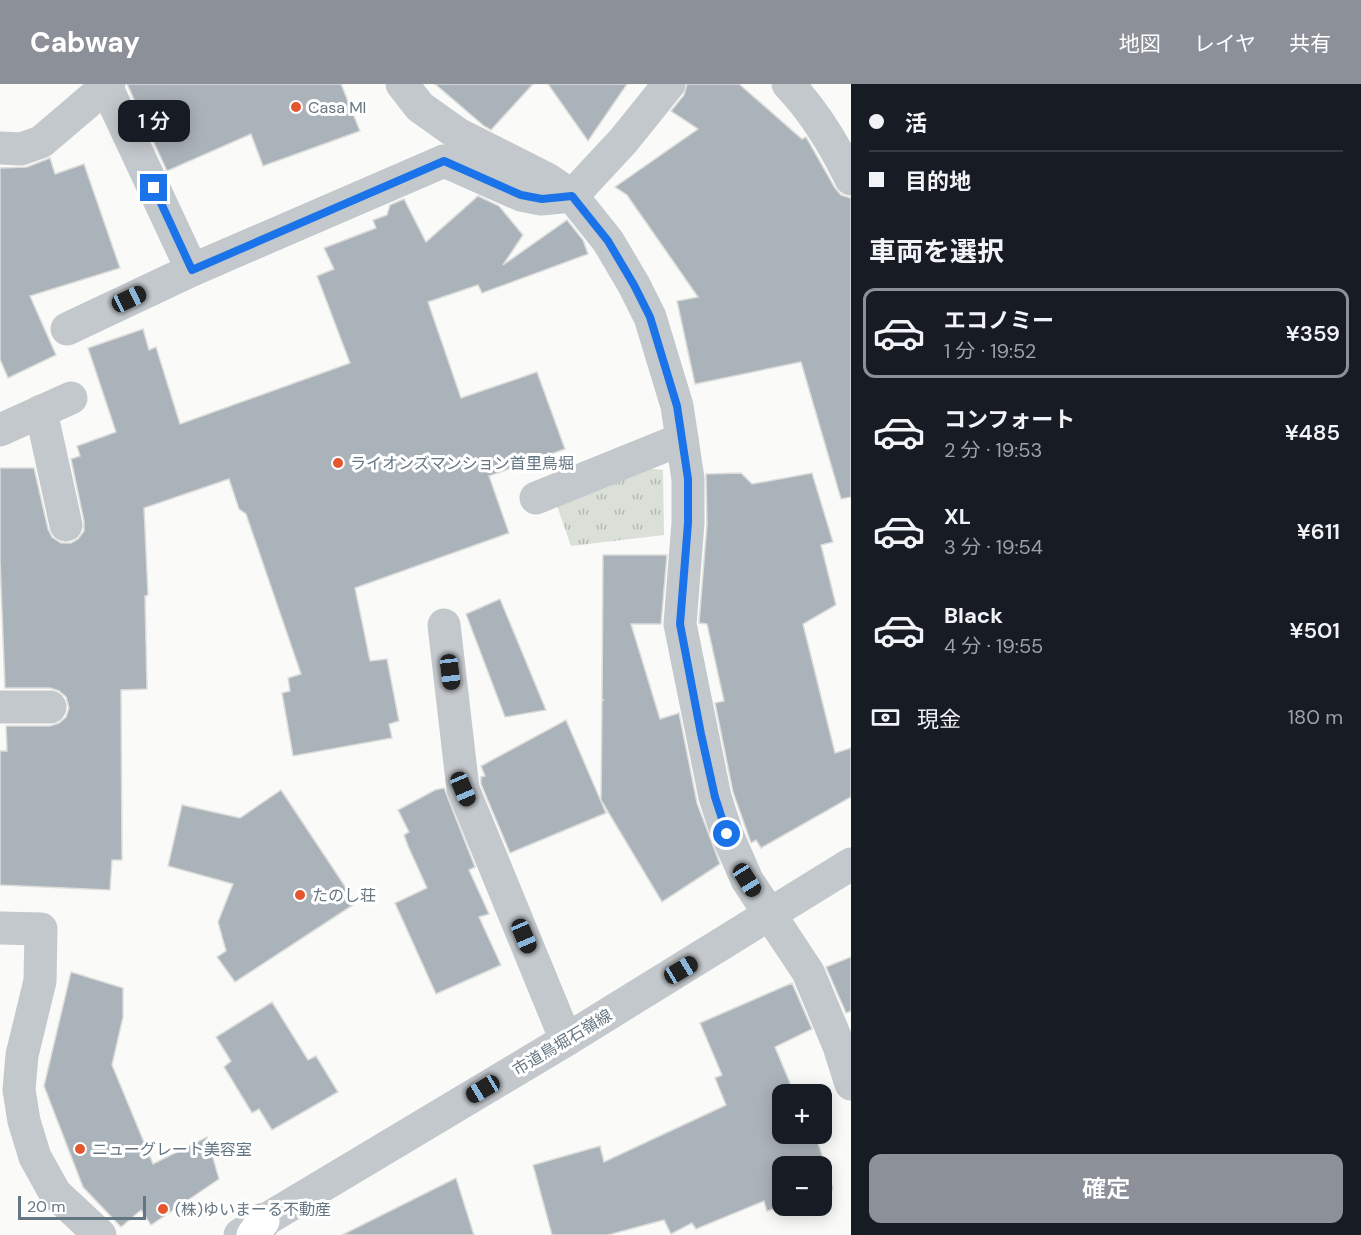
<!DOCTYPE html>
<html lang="ja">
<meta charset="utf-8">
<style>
:root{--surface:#171b24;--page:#242831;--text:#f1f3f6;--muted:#9ea1a6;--line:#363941;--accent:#8c9099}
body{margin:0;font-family:"DM Sans","Noto Sans JP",sans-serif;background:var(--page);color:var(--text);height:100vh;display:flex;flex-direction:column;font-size:22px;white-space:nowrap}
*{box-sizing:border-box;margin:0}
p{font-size:20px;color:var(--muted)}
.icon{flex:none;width:33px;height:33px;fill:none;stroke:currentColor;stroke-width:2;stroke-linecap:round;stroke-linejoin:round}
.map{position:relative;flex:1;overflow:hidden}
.side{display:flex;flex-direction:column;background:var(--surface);width:510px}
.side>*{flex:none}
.banner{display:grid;align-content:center;height:132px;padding:0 18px;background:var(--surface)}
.fabs{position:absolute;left:772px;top:1000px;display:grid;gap:12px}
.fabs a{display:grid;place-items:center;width:60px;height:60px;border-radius:12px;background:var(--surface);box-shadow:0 3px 15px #0003;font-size:30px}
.scale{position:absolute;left:18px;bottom:15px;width:128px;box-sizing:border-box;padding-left:6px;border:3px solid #657683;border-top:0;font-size:16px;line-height:21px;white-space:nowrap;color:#657683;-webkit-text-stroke:4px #fff;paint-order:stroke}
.end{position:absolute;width:27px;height:27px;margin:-14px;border:8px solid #1a73e8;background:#fff;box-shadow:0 0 0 3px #fff}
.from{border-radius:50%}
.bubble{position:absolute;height:42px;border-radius:12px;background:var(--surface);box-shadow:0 3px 15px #0003;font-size:20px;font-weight:600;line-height:42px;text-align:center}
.car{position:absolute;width:18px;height:36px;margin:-18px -9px;border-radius:8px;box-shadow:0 0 4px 2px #0007;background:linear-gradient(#222 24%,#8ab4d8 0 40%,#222 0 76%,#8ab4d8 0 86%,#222 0)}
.banner b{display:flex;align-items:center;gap:21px;height:57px;font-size:22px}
.banner b+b{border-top:2px solid var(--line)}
.banner i{width:15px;height:15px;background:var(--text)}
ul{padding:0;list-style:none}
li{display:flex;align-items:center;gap:18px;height:90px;margin:0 12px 9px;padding:0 6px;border:3px solid transparent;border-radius:12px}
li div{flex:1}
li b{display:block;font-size:22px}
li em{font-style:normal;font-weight:600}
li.current{border-color:var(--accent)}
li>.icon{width:54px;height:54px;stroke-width:1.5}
h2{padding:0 18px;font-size:27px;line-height:72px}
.pay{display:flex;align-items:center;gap:15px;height:66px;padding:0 18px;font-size:22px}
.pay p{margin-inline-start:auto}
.cta{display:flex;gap:12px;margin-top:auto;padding:12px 18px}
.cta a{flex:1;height:69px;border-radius:12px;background:var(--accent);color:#fff;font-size:24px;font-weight:600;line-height:69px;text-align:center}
header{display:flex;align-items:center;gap:36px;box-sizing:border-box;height:84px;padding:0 30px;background:var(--accent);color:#fff}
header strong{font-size:28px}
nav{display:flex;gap:33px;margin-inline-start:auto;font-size:21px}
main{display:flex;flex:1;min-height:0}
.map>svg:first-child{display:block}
</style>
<header>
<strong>Cabway</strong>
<nav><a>地図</a><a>レイヤ</a><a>共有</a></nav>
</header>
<main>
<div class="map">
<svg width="851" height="1151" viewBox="0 0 851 1151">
<defs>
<pattern id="park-tufts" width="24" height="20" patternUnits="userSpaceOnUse" patternTransform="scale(1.5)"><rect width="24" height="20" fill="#dadfd7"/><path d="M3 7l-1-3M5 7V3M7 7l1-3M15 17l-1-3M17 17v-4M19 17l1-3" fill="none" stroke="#b4b9b4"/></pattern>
</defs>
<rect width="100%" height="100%" fill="#fafaf8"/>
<polygon fill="url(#park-tufts)" points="646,384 663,386 664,451 571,462 555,416"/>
<g fill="#aab3b9" stroke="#dcdcda" stroke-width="1.5">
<polygon points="127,0 341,0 360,47 263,82 251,50 167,87"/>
<polygon points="435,0 533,0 491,46 484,42"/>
<polygon points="548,0 627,0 588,57"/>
<polygon points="687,0 739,0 802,55 806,53 835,104 841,111 851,114 851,413 841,415 801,278 695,300 677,217 698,213 627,111 615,103 698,45 671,27 684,11"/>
<polygon points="50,74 55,90 84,80 120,184 30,212 56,271 8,294 0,275 0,84 27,83"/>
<polygon points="478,112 499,122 523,151 503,181 567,136 583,156 588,170 482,209 478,201 428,218 461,314 537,288 565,365 489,392 509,449 355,504 370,577 387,575 399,637 389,640 392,654 293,672 282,609 290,607 288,594 301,590 246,430 239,425 229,395 144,424 148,511 145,512 147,605 121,606 122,776 112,776 110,806 0,801 0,667 7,667 6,642 50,642 59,639 66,633 69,624 66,613 59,607 50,604 5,604 0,477 0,384 34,384 48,445 52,453 61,459 71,459 78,455 84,447 84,437 71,375 80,372 77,362 116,348 88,264 143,245 149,266 156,263 180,340 350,279 317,192 334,185 324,164 376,144 373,136 387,131 390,121 404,115 426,158"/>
<polygon points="741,389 752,400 812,389 833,458 821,461 836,521 803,540 835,669 851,664 851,713 761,764 756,756 751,759 733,708 715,619 724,617 707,540 699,539 707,440 706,390"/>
<polygon points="603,471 667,471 661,540 631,540 660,635 679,629 697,719 720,780 662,818 601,716 602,617 604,616 602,616"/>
<polygon points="500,515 546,626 505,633 466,530"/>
<polygon points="566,636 606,729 510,769 481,700 481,693 485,692 481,682"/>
<polygon points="444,704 475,783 469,786 489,830 479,833 501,881 436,910 395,819 427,804 408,762 404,751 409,748 398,726 435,706"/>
<polygon points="281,706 356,819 235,898 217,873 226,867 218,838 233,800 168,782 182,721 240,734"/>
<polygon points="851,873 851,927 846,929 826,883"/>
<polygon points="71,888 123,904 123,933 112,981 153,1080 207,1053 219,1095 151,1141 141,1126 121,1143 83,1103 44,1002"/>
<polygon points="792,899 812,945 775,963 795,1011 783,1011 783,1050 815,1050 833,1105 822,1108 822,1083 783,1083 783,1122 767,1127 764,1117 696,1145 692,1139 671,1150 664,1136 608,1151 552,1151 533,1081 600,1062 604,1078 726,1021 715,994 722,991 700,939"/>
<polygon points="272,918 308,976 316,972 338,1008 272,1046 259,1025 252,1029 224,983 231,977 216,953"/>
<polygon points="456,1094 474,1151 342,1151"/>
</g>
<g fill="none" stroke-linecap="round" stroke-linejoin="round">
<g stroke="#b5babe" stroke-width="36">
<polyline id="primary" points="253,1151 263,1137"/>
</g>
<g stroke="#c3c8cc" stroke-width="33">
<polyline points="402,0 420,23 458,50 547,95 572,112 608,157 634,201 650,233 677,322 688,395 688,439 680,540 715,713 727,750 747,796 808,888 839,962 851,1000"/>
<path d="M788,0C815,28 834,60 851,95"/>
<polyline points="106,2 192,186 444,77 521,111 541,115 572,112 624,56 669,0"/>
<polyline points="0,64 21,65 41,58 109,0"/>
<polyline points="67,245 192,186"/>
<polyline points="41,327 66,441"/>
<polyline points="0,346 71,314"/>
<polyline points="536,414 682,355"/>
<polyline points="444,541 463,705 566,956"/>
<polyline points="0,623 50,623"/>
<polyline points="0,844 41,845 40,897 22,971 19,1006 24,1037 35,1073 55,1109 100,1151"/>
</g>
<polyline stroke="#c3c8cc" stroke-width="33" points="240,1151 566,956 851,780"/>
<use href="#primary" stroke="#fff" stroke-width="33"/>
</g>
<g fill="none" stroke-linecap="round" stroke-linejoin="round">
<polyline stroke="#1a73e8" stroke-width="8" points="154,104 192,186 444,77 521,111 542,115 572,112 608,157 634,201 650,233 677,322 688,395 688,439 680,540 701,650 715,713 727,750"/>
</g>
<g fill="#e4572e" stroke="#fff" stroke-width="2">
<circle cx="296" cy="23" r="6"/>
<circle cx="338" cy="379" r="6"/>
<circle cx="300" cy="811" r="6"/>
<circle cx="80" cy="1065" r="6"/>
<circle cx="163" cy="1125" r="6"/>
</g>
<g text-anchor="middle" stroke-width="6" stroke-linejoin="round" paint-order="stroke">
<g font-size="16" fill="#657683" stroke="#fff" text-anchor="start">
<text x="308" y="29">Casa MI</text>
<text x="350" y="385">ライオンズマンション首里鳥堀</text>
<text x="312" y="817">たのし荘</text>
<text x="92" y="1071">ニューグレート美容室</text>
<text x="175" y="1131">(株)ゆいまーる不動産</text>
</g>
<g font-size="16" fill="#657683" stroke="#fff">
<text transform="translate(562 958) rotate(-31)" y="6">市道鳥堀石嶺線</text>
</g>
</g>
</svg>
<div class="fabs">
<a>+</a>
<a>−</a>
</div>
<div class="scale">20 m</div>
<i class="end from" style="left:727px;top:750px"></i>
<i class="end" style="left:154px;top:104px"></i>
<div class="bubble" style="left:118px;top:16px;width:72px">1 分</div>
<i class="car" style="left:129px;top:215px;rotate:65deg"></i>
<i class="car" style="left:450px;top:588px;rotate:173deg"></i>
<i class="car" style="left:463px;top:705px;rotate:157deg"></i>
<i class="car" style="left:747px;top:796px;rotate:148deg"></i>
<i class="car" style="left:524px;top:852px;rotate:157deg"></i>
<i class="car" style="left:681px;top:886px;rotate:59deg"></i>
<i class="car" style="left:483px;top:1005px;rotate:239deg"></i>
</div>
<section class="side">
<div class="banner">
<b><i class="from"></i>活</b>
<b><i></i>目的地</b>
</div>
<h2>車両を選択</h2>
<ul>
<li class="current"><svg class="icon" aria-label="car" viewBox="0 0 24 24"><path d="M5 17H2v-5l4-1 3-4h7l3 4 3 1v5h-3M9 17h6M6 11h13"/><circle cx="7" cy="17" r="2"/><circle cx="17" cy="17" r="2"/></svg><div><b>エコノミー</b><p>1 分 · 19:52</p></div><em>¥359</em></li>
<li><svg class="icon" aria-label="car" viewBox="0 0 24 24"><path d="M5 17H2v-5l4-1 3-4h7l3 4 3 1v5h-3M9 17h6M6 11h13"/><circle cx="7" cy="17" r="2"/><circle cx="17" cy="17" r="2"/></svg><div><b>コンフォート</b><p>2 分 · 19:53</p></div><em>¥485</em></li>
<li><svg class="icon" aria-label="car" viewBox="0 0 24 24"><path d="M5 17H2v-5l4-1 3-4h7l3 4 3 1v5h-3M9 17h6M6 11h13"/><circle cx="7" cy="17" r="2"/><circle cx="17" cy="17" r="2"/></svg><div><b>XL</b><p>3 分 · 19:54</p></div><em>¥611</em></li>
<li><svg class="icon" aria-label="car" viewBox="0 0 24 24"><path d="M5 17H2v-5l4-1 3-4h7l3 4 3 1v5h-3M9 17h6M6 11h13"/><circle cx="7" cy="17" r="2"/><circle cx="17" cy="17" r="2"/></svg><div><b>Black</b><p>4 分 · 19:55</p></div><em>¥501</em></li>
</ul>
<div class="pay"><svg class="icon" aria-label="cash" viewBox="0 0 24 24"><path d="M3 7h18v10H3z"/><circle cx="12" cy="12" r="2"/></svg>現金<p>180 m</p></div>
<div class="cta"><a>確定</a></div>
</section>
</main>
